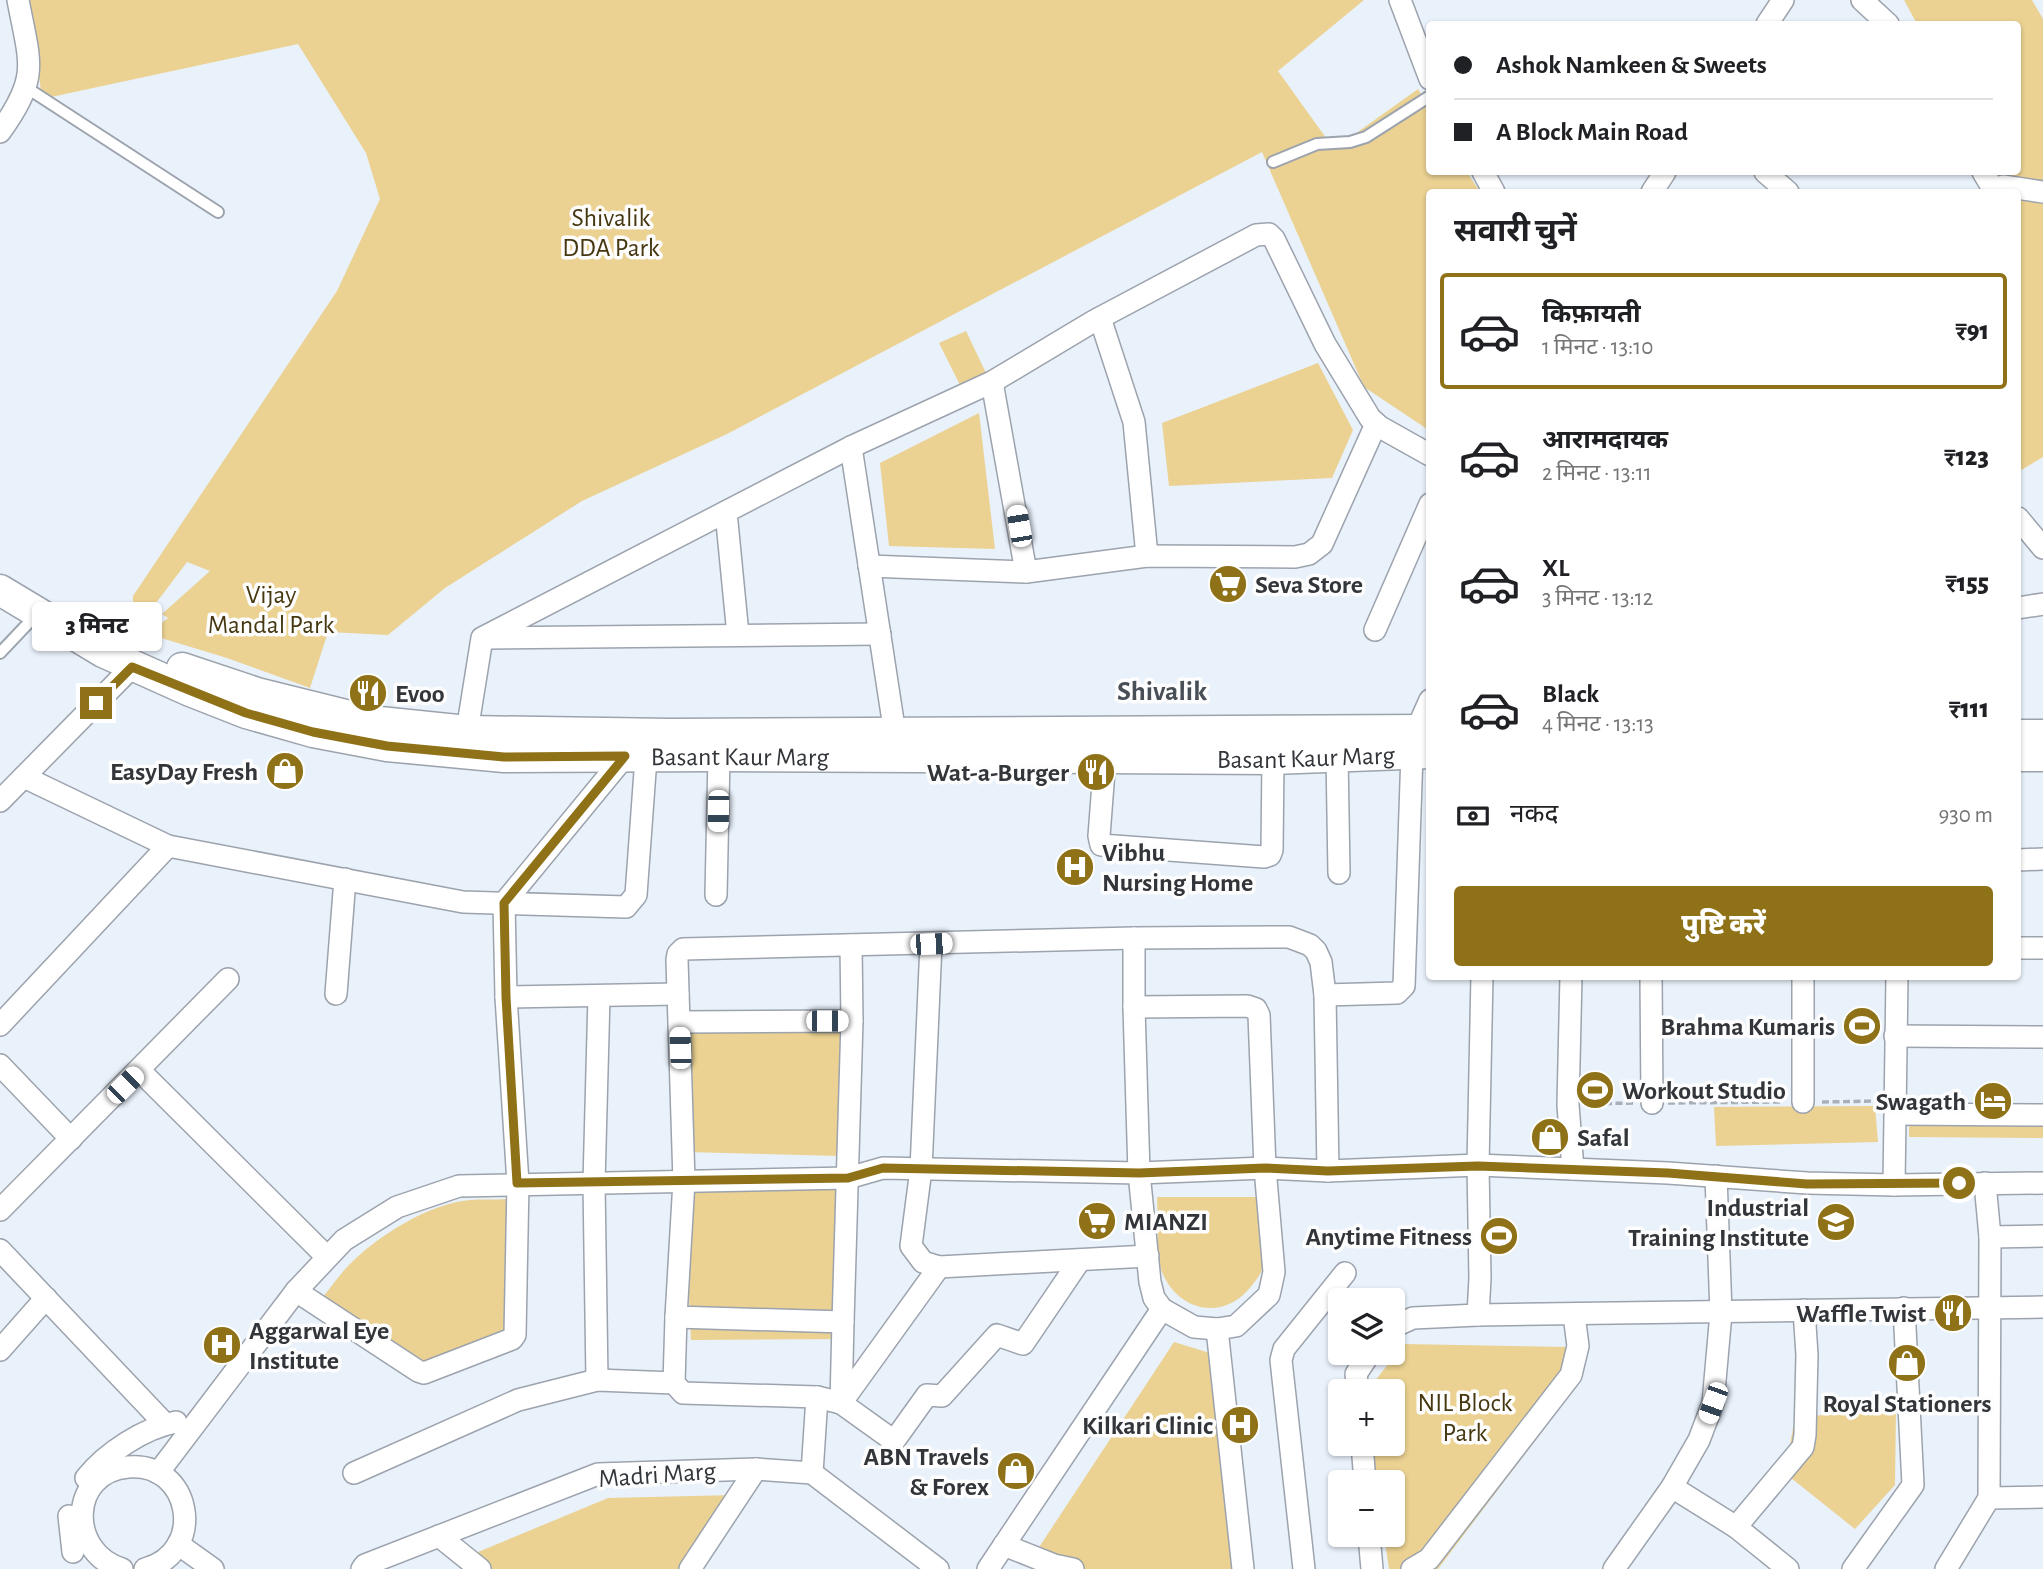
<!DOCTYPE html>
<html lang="hi">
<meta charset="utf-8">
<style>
:root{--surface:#fff;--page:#f2f2f2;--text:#202124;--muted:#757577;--line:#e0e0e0;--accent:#8f7217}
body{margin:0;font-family:"Alegreya Sans","Noto Sans Devanagari",sans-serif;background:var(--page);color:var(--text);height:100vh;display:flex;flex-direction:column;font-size:26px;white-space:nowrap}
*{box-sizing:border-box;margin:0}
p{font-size:23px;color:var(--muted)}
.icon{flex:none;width:38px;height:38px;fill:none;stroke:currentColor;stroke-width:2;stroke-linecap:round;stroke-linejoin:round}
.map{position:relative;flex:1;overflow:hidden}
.side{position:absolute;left:1426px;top:189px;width:595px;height:791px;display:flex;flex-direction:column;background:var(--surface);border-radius:7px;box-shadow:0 2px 5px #0004}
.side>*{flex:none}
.banner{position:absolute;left:1426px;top:21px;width:595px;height:154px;border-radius:7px;box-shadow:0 2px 5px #0004;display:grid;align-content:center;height:154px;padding:0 28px;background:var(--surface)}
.tools{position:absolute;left:1328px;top:1288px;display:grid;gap:14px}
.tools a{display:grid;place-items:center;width:77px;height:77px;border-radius:7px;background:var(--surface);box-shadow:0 2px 5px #0004;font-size:35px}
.end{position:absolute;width:32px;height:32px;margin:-16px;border:9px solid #8f7217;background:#fff;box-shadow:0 0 0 4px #fff}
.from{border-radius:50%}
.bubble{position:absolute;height:49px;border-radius:7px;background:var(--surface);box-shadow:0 2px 5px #0004;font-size:23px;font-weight:800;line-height:49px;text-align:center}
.car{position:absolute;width:21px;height:42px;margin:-21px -10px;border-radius:9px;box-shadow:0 0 5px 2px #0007;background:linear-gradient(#fff 24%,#345 0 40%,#fff 0 76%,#345 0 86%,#fff 0)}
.banner b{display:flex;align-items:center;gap:24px;height:66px;font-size:26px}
.banner b+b{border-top:2px solid var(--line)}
.banner i{width:18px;height:18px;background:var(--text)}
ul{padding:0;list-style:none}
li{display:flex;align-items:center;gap:21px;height:116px;margin:0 14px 10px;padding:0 14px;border:4px solid transparent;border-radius:7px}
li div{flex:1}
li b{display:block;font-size:26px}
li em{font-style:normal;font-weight:800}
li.selected{border-color:var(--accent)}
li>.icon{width:63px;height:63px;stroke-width:1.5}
h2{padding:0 28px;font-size:32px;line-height:84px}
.pay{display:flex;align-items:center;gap:18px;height:77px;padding:0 28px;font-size:26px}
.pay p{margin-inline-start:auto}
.action{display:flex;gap:14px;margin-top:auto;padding:14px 28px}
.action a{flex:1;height:80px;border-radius:7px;background:var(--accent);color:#fff;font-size:28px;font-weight:800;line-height:80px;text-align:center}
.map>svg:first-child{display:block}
</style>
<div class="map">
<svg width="2043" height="1569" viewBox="0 0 2043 1569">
<rect width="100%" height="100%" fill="#e9f1fb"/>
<g fill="#ebd292">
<polygon points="29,0 1364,0 1278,71 1334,149 1418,89 1430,108 1430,172 1467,172 1480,192 1430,192 1430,339 1428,352 1430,359 1430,431 1364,387 1262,152 727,434 582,501 445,588 388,635 328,632 310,688 227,658 148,634 168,618 162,614 210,571 187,562 156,603 133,610 133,596 337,291 380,199 366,153 298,44 42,99"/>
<polygon points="1904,0 2032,0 2043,19 2043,457 2018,472 2018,192 2005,182 2000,172 2018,172 2018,24 1917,24"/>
<polygon points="966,331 986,373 961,387 939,343"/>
<polygon points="1318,363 1353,430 1332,478 1169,486 1162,423"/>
<polygon points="979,413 995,549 889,546 880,463"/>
<polygon points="689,1028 842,1032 840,1156 686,1152"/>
<polygon points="1875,1106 1878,1142 1716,1146 1714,1107"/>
<polygon points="1909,1125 2043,1125 2043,1138 1909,1137"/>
<polygon points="848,1178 850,1339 691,1340 684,1181"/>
<path d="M1157,1197H1259C1260,1212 1266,1254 1263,1267C1261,1275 1254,1283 1248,1290C1221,1321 1177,1310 1162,1272C1156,1257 1158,1215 1157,1197Z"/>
<path d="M508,1199L507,1331L436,1368L322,1298C333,1285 342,1271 354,1260C383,1233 429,1204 470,1200C482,1199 495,1200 508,1199Z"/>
<polygon points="1174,1342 1210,1353 1239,1569 1066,1569 1032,1558"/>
<polygon points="1404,1344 1571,1347 1575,1388 1438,1569 1389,1569 1384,1535 1393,1535 1393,1482 1376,1482 1371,1444 1393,1444 1393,1391 1367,1391"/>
<polygon points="1896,1410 1895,1485 1855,1529 1781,1470 1788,1456 1795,1417"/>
<polygon points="734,1495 681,1569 482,1569 466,1557 608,1498"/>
</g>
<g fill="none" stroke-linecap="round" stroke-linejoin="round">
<g stroke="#9ca3ad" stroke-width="14">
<g id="lane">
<polyline points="27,88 218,212"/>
<polyline points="1273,162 1317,144 1350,142 1366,137 1430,96"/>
<polyline points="0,653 36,615"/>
</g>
</g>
<g stroke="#9ca3ad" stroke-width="24">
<g id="street">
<polyline points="1400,0 1430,79"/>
<polyline points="1862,0 1888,24"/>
<polyline points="1767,24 1783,0"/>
<path d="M0,132C40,76 30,64 18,0"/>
<polyline points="1483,172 1494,192"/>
<polyline points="1765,172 1788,192"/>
<polyline points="1983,172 1995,192"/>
<polyline points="1652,192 1665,172"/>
<polyline points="1995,192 2003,186 2043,192"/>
<polyline points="1100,318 1134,422 1147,556"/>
<polyline points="992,382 1026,572"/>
<polyline points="851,447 895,734"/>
<polyline points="726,512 738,635"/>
<polyline points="2018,518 2043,548"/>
<polyline points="869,566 1026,572 1147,556 1295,557 1309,554 1322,544 1376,424"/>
<polyline points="2018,608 2043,604"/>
<polyline points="1375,630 1430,504"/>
<polyline points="486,638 880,634"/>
<polyline points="467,731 482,638 851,447 992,382 1094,321 1256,235 1269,234 1274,239 1325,344 1370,418 1380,427 1430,455"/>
<polyline points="1337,755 1339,873"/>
<polyline points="1105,758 1099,836 1101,845 1264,857 1270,855 1272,850 1273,759"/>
<polyline points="24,777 168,846 463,902 626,907 636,895 647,744"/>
<polyline points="0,801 132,667"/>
<polyline points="2018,860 2043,859"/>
<polyline points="716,895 719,756"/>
<polyline points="931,944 921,1169 911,1246 923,1262 939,1267 1148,1256"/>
<polyline points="851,945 852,1021"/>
<polyline points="2018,948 2043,948"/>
<polyline points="1571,976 1568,1105 1573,1169"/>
<polyline points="1651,976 1652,1103"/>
<polyline points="336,994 345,879"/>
<polyline points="1325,995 1397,993 1404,986 1412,753 1417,729 1430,700"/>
<polyline points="506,997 678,994"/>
<polygon points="1247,1006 1256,1009 1259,1015 1265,1168 1274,1272 1269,1295 1236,1326 1217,1329 1194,1327 1162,1309 1154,1298 1150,1282 1139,1173 1134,1007"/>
<polyline points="1134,1007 1134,938 1289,937 1310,945 1316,951 1321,962 1325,995 1328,1171"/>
<polyline points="679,1022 852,1021 843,1322 676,1317 684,1181 677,960 678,954 683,949 1134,938"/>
<polyline points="0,1025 168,846"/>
<polyline points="1895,1036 2043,1037"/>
<polyline points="0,1065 71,1139"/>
<polyline points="139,1070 327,1257"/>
<polyline points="1803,1102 1803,976"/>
<polyline points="1896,1114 2043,1115"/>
<polyline points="1894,1185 1897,976"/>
<polyline points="0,1210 228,979"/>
<polyline points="1990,1237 2043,1236"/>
<polyline points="0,1250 165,1424"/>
<polyline points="939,1267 841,1403 894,1441 927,1395 942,1396 997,1335 1023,1344 1080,1260"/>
<polyline points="296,1291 418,1371 424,1373 512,1339 515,1335 518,1183 506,997 504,903 625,756 628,748"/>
<polyline points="1478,1315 1480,1278 1478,1165 1482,976"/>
<polyline points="676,1317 674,1383 683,1393 817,1397 841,1403 843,1322"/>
<polyline points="1393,1327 1413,1318 1478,1315 2043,1307"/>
<polyline points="1217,1329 1243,1569"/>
<polyline points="0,1350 46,1298"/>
<polyline points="597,1380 594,1183 599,996"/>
<polyline points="1358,1391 1356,1374 1370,1353"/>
<polyline points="1362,1444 1365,1482"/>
<polyline points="158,1473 296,1291 344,1240 397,1207 459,1186 848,1178 883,1168 1139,1173 1265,1168 1328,1171 1478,1165 1668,1173 1807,1183 1894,1185 2043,1183"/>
<polyline points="354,1473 518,1400 597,1380 674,1383"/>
<polyline points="812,1473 817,1397"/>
<path d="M86,1478C106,1453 144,1428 176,1422"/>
<polyline points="1672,1487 1736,1527 1788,1569"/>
<polyline points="1989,1498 2043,1497"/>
<polyline points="69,1516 73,1552"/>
<polyline points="1736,1527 1803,1447 1805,1435 1807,1355 1804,1310"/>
<polyline points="1369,1535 1372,1569"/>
<polyline points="439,1536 480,1569"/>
<polyline points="178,1544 213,1569"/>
<polyline points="1004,1545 1054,1565 1073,1569"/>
<path d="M122,1569C67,1552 69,1472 128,1467C191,1461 208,1552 145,1569"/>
<polyline points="362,1569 365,1565 598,1474 756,1469 812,1473 938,1569"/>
<polyline points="690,1569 756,1469"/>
<polyline points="988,1569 1162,1309"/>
<polyline points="1304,1569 1281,1360 1284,1349 1345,1273"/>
<polyline points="1412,1569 1429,1559 1571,1375 1578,1346 1574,1315"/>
<polyline points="1614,1569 1672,1487 1699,1440 1713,1403 1721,1313 1716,1176"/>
<polyline points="1853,1569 1913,1485 1904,1308"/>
<polyline points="1946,1569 1989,1498 1990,1237 1985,1183"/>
</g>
</g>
<g stroke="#9ca3ad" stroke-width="33">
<g id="secondary">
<path id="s1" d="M0,590L103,652L190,691L246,713L313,732L387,746L504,757L719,756L1273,759L1430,753"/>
<polyline points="182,668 257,693 370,721 467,731 671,734 1430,730"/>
<polyline points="2018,735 2043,735"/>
<polyline points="2018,756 2043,756"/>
</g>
</g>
<g stroke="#a8afb7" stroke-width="3.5" stroke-dasharray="7 3.5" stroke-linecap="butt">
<polyline points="1822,1102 1878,1101"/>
<polyline points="1668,1103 1783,1102"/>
<polyline points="1584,1104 1633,1103"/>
</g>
<use href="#lane" stroke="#fff" stroke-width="10"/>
<use href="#street" stroke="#fff" stroke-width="21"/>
<use href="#secondary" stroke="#fff" stroke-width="30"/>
</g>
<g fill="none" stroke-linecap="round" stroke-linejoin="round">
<polyline stroke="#8f7217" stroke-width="9" points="96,703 132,667 246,713 313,732 387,746 504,757 625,756 504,903 506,997 517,1183 848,1178 883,1168 1139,1173 1265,1168 1328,1171 1478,1166 1668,1173 1807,1184 1959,1183"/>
</g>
<defs>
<g id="supermarket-disc" transform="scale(2.0125)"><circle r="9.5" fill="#8f7217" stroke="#fdfdfd"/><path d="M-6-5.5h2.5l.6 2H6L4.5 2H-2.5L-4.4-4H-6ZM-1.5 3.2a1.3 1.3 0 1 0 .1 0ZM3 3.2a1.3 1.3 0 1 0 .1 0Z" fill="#fff"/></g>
<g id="restaurant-disc" transform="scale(2.0125)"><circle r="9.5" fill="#8f7217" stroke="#fdfdfd"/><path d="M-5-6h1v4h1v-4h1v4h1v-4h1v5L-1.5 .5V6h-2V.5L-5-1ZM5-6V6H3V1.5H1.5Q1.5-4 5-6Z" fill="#fff"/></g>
<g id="shop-disc" transform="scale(2.0125)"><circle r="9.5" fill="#8f7217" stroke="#fdfdfd"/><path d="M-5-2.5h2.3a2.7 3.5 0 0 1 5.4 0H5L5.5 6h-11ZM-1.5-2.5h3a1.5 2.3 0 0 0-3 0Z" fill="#fff"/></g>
<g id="hospital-disc" transform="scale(2.0125)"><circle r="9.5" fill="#8f7217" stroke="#fdfdfd"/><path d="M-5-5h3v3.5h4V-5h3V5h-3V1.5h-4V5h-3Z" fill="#fff"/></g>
<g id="stadium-disc" transform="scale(2.0125)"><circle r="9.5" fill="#8f7217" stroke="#fdfdfd"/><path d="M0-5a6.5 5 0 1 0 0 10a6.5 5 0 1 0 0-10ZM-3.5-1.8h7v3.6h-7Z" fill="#fff"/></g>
<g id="hotel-disc" transform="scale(2.0125)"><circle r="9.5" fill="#8f7217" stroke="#fdfdfd"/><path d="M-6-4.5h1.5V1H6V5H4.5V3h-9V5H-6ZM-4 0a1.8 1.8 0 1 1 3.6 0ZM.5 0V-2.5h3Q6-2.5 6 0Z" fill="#fff"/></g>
<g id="university-disc" transform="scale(2.0125)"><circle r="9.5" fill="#8f7217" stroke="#fdfdfd"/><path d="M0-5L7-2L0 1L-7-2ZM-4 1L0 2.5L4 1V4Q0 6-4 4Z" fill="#fff"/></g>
</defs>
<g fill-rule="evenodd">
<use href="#supermarket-disc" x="1228" y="584"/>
<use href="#restaurant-disc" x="368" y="693"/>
<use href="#shop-disc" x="285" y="771"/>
<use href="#restaurant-disc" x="1096" y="772"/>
<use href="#hospital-disc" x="1075" y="867"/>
<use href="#stadium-disc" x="1862" y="1026"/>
<use href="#stadium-disc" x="1595" y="1090"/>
<use href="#hotel-disc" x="1993" y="1101"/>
<use href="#shop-disc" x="1550" y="1137"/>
<use href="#supermarket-disc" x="1097" y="1221"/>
<use href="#university-disc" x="1836" y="1222"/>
<use href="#stadium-disc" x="1499" y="1236"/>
<use href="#restaurant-disc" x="1953" y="1313"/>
<use href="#hospital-disc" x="222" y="1345"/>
<use href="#shop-disc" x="1907" y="1363"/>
<use href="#hospital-disc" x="1240" y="1425"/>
<use href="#shop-disc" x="1016" y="1471"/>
</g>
<g text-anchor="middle" stroke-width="7" stroke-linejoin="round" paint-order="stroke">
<g font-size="26" fill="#45370f" stroke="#fdfdfd">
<text x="611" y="226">Shivalik<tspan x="611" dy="30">DDA Park</tspan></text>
<text x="271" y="603">Vijay<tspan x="271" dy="30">Mandal Park</tspan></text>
<text x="1465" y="1411">NIL Block<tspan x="1465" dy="30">Park</tspan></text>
</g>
<g font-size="26" font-weight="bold" fill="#323539" stroke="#fdfdfd" text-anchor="end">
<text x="1255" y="593" text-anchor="start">Seva Store</text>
<text x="395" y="702" text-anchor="start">Evoo</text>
<text x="258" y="780">EasyDay Fresh</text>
<text x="1069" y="781">Wat-a-Burger</text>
<text x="1102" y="861" text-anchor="start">Vibhu<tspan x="1102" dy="30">Nursing Home</tspan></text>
<text x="1835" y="1035">Brahma Kumaris</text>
<text x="1622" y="1099" text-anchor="start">Workout Studio</text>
<text x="1966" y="1110">Swagath</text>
<text x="1577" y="1146" text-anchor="start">Safal</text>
<text x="1809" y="1216">Industrial<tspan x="1809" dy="30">Training Institute</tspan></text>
<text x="1124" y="1230" text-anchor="start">MIANZI</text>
<text x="1472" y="1245">Anytime Fitness</text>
<text x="1926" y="1322">Waffle Twist</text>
<text x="249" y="1339" text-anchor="start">Aggarwal Eye<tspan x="249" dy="30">Institute</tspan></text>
<text x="1907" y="1412" text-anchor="middle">Royal Stationers</text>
<text x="1213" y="1434">Kilkari Clinic</text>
<text x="989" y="1465">ABN Travels<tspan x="989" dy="30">&amp; Forex</tspan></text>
</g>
<g font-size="26" fill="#323539" stroke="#fdfdfd">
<text dy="9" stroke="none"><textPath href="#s1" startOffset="774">Basant Kaur Marg</textPath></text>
<text dy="9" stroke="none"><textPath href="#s1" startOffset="1340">Basant Kaur Marg</textPath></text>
<text transform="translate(657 1474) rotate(-4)" y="9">Madri Marg</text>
</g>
<g font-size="28" font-weight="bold" fill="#484f57" stroke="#fdfdfd">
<text x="1162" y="700">Shivalik</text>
</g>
</g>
</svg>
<div class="tools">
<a><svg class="icon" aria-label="layers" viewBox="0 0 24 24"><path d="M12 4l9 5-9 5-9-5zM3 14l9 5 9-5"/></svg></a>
<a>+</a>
<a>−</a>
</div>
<i class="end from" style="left:1959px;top:1183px"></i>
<i class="end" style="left:96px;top:703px"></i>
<div class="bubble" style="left:32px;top:602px;width:130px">3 मिनट</div>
<i class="car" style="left:1019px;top:526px;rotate:350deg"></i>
<i class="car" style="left:718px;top:811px;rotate:181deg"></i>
<i class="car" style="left:931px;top:944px;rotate:88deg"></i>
<i class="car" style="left:827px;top:1021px;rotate:90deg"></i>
<i class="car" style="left:680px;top:1048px;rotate:358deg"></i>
<i class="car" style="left:125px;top:1085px;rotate:45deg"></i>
<i class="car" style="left:1713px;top:1403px;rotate:200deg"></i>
<div class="banner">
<b><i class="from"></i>Ashok Namkeen &amp; Sweets</b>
<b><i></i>A Block Main Road</b>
</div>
<section class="side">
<h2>सवारी चुनें</h2>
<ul>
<li class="selected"><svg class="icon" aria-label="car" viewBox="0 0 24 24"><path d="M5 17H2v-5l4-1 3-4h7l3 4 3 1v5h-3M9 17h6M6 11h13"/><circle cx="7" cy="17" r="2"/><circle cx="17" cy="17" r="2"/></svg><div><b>किफ़ायती</b><p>1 मिनट · 13:10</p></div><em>₹91</em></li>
<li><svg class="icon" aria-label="car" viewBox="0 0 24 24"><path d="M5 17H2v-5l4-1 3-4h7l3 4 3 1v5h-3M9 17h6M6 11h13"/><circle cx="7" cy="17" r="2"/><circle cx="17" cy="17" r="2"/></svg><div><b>आरामदायक</b><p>2 मिनट · 13:11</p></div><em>₹123</em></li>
<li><svg class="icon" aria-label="car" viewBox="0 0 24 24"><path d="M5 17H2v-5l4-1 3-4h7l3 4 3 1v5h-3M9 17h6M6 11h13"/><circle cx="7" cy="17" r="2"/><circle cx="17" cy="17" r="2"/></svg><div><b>XL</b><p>3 मिनट · 13:12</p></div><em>₹155</em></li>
<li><svg class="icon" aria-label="car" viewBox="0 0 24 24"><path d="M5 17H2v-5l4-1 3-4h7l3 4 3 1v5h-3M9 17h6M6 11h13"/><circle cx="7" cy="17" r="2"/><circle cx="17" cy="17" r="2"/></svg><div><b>Black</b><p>4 मिनट · 13:13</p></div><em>₹111</em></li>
</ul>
<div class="pay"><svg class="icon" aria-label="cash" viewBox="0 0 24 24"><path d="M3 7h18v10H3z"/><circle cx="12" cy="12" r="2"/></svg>नकद<p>930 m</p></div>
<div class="action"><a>पुष्टि करें</a></div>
</section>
</div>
